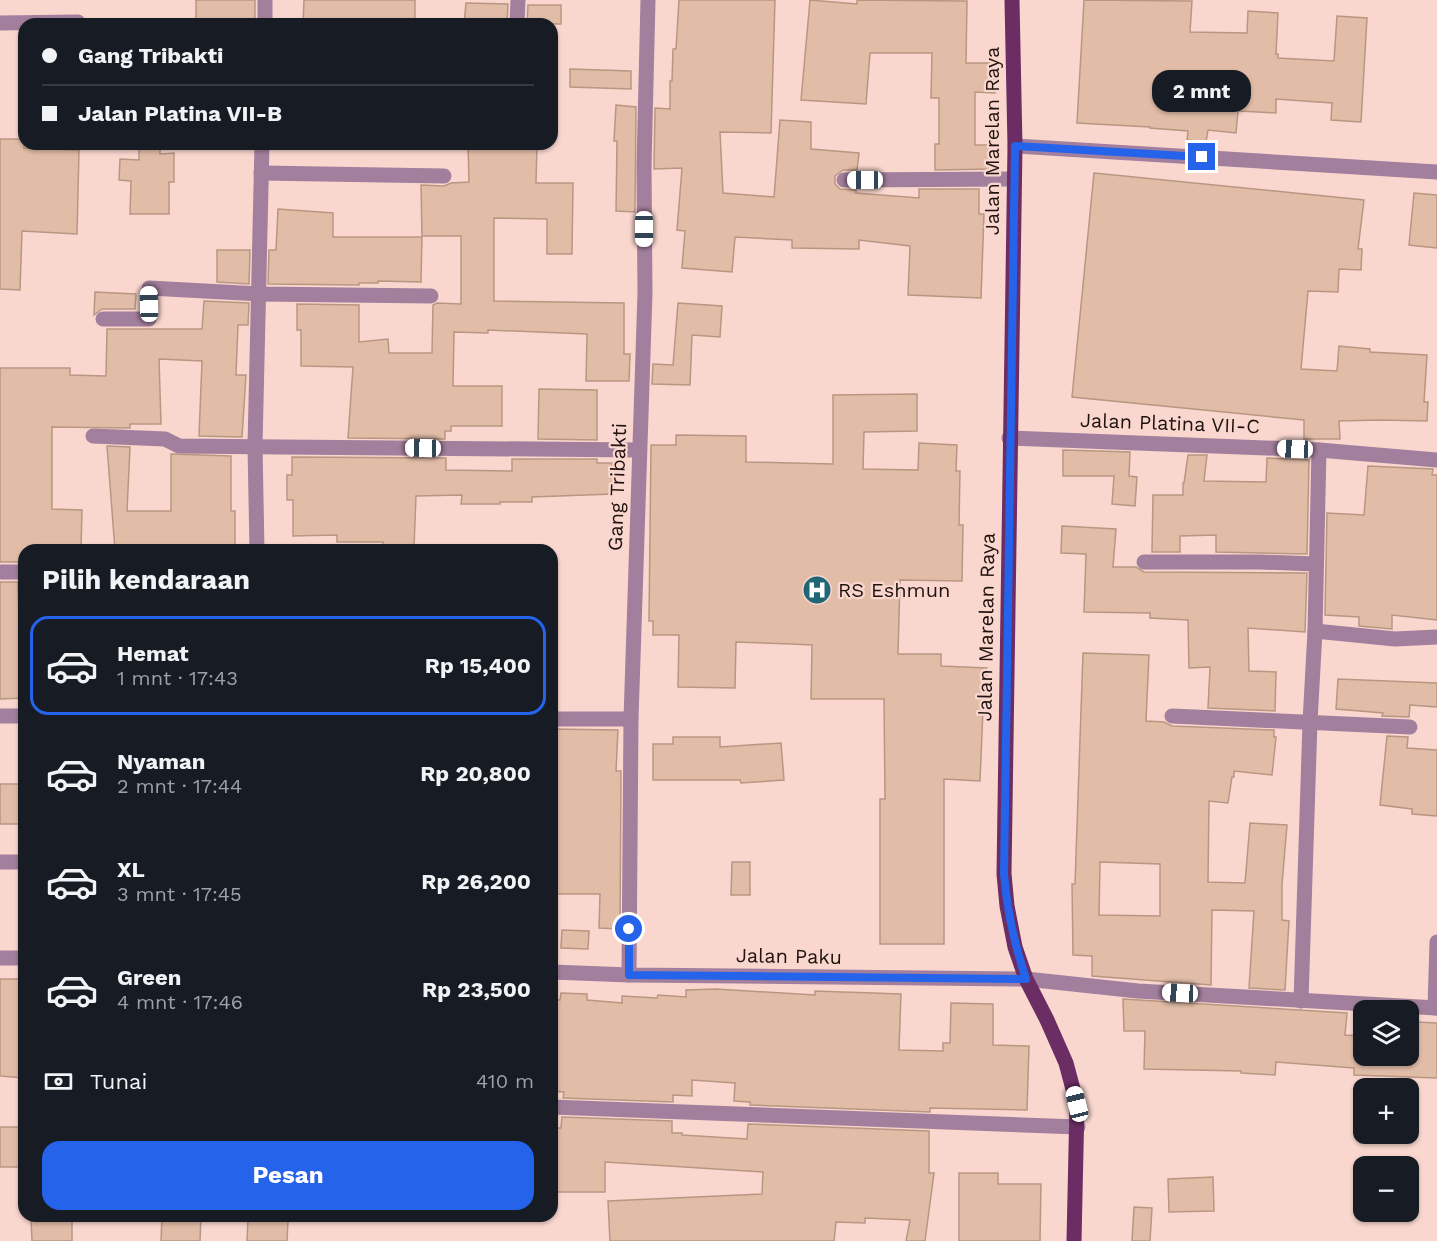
<!DOCTYPE html>
<html lang="id">
<meta charset="utf-8">
<style>
:root{--surface:#171b24;--page:#20242c;--text:#f1f3f6;--muted:#9ea1a6;--line:#363941;--accent:#2563eb}
body{margin:0;font-family:"Work Sans",sans-serif;background:var(--page);color:var(--text);height:100vh;display:flex;flex-direction:column;font-size:22px;white-space:nowrap}
*{box-sizing:border-box;margin:0}
p{font-size:20px;color:var(--muted)}
.icon{flex:none;width:33px;height:33px;fill:none;stroke:currentColor;stroke-width:2;stroke-linecap:round;stroke-linejoin:round}
.map{position:relative;flex:1;overflow:hidden}
.sheet{position:absolute;left:18px;top:544px;width:540px;height:678px;display:flex;flex-direction:column;background:var(--surface);border-radius:18px;box-shadow:0 2px 4px #0004}
.sheet>*{flex:none}
.hud{position:absolute;left:18px;top:18px;width:540px;height:132px;border-radius:18px;box-shadow:0 2px 4px #0004;display:grid;align-content:center;height:132px;padding:0 24px;background:var(--surface)}
.buttons{position:absolute;left:1353px;top:1000px;display:grid;gap:12px}
.buttons a{display:grid;place-items:center;width:66px;height:66px;border-radius:12px;background:var(--surface);box-shadow:0 2px 4px #0004;font-size:30px}
.end{position:absolute;width:27px;height:27px;margin:-14px;border:8px solid #2563eb;background:#fff;box-shadow:0 0 0 3px #fff}
.from{border-radius:50%}
.bubble{position:absolute;height:42px;border-radius:18px;background:var(--surface);box-shadow:0 2px 4px #0004;font-size:20px;font-weight:700;line-height:42px;text-align:center}
.car{position:absolute;width:18px;height:36px;margin:-18px -9px;border-radius:8px;box-shadow:0 0 4px 2px #0007;background:linear-gradient(#fff 24%,#345 0 40%,#fff 0 76%,#345 0 86%,#fff 0)}
.hud b{display:flex;align-items:center;gap:21px;height:57px;font-size:22px}
.hud b+b{border-top:2px solid var(--line)}
.hud i{width:15px;height:15px;background:var(--text)}
ul{padding:0;list-style:none}
li{display:flex;align-items:center;gap:18px;height:99px;margin:0 12px 9px;padding:0 12px;border:3px solid transparent;border-radius:18px}
li div{flex:1}
li b{display:block;font-size:22px}
li em{font-style:normal;font-weight:700}
li.active{border-color:var(--accent)}
li>.icon{width:54px;height:54px;stroke-width:1.5}
h2{padding:0 24px;font-size:27px;line-height:72px}
.pay{display:flex;align-items:center;gap:15px;height:66px;padding:0 24px;font-size:22px}
.pay p{margin-inline-start:auto}
.primary-button{display:flex;gap:12px;margin-top:auto;padding:12px 24px}
.primary-button a{flex:1;height:69px;border-radius:18px;background:var(--accent);color:#fff;font-size:24px;font-weight:700;line-height:69px;text-align:center}
.map>svg:first-child{display:block}
</style>
<div class="map">
<svg width="1437" height="1241" viewBox="0 0 1437 1241">
<rect width="100%" height="100%" fill="#f9d7cf"/>
<g fill="#e1bda8" stroke="#b99682" stroke-width="1.5" fill-rule="evenodd">
<rect x="196" y="0" width="59" height="24"/>
<polygon points="304,0 415,0 415,22 303,24"/>
<polygon points="679,0 775,0 771,133 720,132 723,193 774,197 780,120 811,122 811,149 859,153 857,170 843,170 835,176 835,184 840,189 856,190 856,193 919,198 919,189 979,189 979,214 984,214 981,298 908,295 910,246 859,240 859,249 792,248 792,240 735,237 732,272 682,268 685,231 677,230 682,168 654,169 655,108 670,109 670,81 672,81 673,49 676,49"/>
<polygon points="810,0 857,4 857,0 967,1 966,63 995,63 995,93 975,92 975,145 993,145 993,169 935,170 935,144 939,144 939,98 931,98 932,53 870,53 866,104 801,100"/>
<polygon points="1084,0 1192,1 1190,32 1247,33 1248,11 1278,13 1276,54 1278,54 1278,58 1334,61 1337,16 1367,18 1361,122 1331,120 1332,103 1276,99 1276,113 1238,111 1236,133 1208,130 1206,142 1187,140 1188,131 1150,128 1150,127 1077,123"/>
<polygon points="466,3 508,4 507,24 464,24"/>
<polygon points="528,5 561,5 561,24 527,24"/>
<polygon points="570,69 631,71 631,89 570,87"/>
<polygon points="616,105 636,107 635,212 616,211 617,141 614,141"/>
<polygon points="0,139 24,139 24,148 79,150 77,234 22,231 20,290 0,289"/>
<polygon points="139,144 160,144 160,154 174,153 174,182 169,182 169,214 130,214 131,181 119,180 120,159 139,160"/>
<polygon points="468,144 537,144 536,183 573,183 572,254 547,254 547,219 494,218 494,301 624,303 624,354 630,354 629,381 586,381 587,334 488,330 488,333 454,332 453,386 502,386 502,426 451,426 451,431 445,431 445,439 348,438 353,367 301,366 301,330 297,330 297,304 359,305 359,342 388,339 389,353 432,353 433,305 437,303 461,304 461,236 422,236 421,185 444,186 451,183 469,182"/>
<polygon points="1094,173 1364,200 1358,249 1362,249 1361,270 1339,269 1338,292 1308,291 1301,369 1337,371 1339,346 1370,349 1370,352 1427,355 1424,402 1428,402 1427,421 1379,420 1339,421 1340,439 1304,439 1304,420 1072,397"/>
<polygon points="1414,193 1437,195 1437,248 1409,245"/>
<polygon points="278,209 333,213 333,237 422,237 421,282 378,281 378,283 359,283 359,285 268,284 269,250 276,250"/>
<polygon points="217,250 250,250 249,284 217,282"/>
<polygon points="95,292 136,294 135,309 102,309 94,315"/>
<polygon points="204,301 249,303 248,325 238,325 236,375 246,375 242,437 199,436 202,361 159,359 161,424 130,424 130,428 52,427 52,509 82,510 81,550 24,550 24,562 0,562 0,368 70,368 70,375 106,376 107,329 202,329"/>
<polygon points="678,303 722,306 720,337 692,335 690,385 652,384 653,364 673,365"/>
<polygon points="539,389 597,390 597,440 538,439"/>
<polygon points="917,394 917,431 864,432 863,469 918,470 919,443 957,445 956,471 960,471 959,525 963,525 962,581 900,580 898,654 941,654 941,666 987,668 985,709 983,709 980,781 944,779 944,944 880,944 880,799 885,799 884,699 811,699 812,645 791,644 736,642 735,688 678,687 679,635 653,635 653,621 649,621 651,445 676,445 676,435 746,436 746,462 833,464 833,395"/>
<polygon points="107,446 130,447 127,511 171,511 171,454 231,456 231,511 235,511 235,550 115,550"/>
<polygon points="1063,450 1130,452 1129,476 1137,477 1135,506 1112,504 1114,476 1063,476"/>
<polygon points="1188,455 1207,455 1204,481 1266,482 1267,458 1309,460 1307,554 1216,552 1216,535 1180,536 1180,552 1152,552 1153,495 1183,495 1183,483 1184,483"/>
<polygon points="292,457 446,458 446,470 512,471 512,459 597,459 597,463 612,463 613,494 532,497 532,502 500,502 500,504 461,504 462,495 416,496 414,547 383,546 383,542 337,542 337,535 293,536 293,500 287,500 287,475 292,475"/>
<polygon points="1368,466 1433,469 1432,475 1437,475 1437,620 1392,615 1392,629 1359,626 1359,617 1325,615 1327,513 1364,515"/>
<polygon points="1062,526 1116,529 1113,567 1136,567 1144,572 1307,573 1305,632 1248,628 1249,671 1276,672 1275,711 1208,708 1210,667 1189,668 1188,620 1150,618 1150,613 1084,612 1086,554 1061,553"/>
<polygon points="0,582 18,582 20,658 24,658 24,698 0,699"/>
<path d="M1083,653L1149,655L1146,721L1164,722L1172,726L1274,730V737H1276L1272,775L1234,771V777H1232L1228,803L1209,801L1208,882L1245,883L1250,823L1287,825L1282,884V920L1289,921L1285,990L1249,988L1254,911L1212,910L1211,985L1092,976V956L1073,955L1072,884H1075ZM1100,862L1160,864V916L1099,915Z"/>
<polygon points="1338,679 1437,683 1437,707 1410,705 1409,717 1382,716 1383,713 1336,709"/>
<polygon points="552,729 618,730 616,771 621,771 620,929 599,928 600,894 555,894 557,813 552,813"/>
<polygon points="1387,736 1408,737 1407,748 1437,750 1437,816 1412,814 1412,809 1380,805"/>
<polygon points="673,737 720,737 720,747 781,743 784,780 741,783 740,780 653,780 653,744 673,744"/>
<rect x="0" y="784" width="24" height="40"/>
<polygon points="732,862 750,862 750,895 731,895"/>
<polygon points="562,930 589,931 588,949 561,948"/>
<polygon points="0,979 24,979 24,1078 0,1076"/>
<polygon points="716,989 815,995 815,991 901,994 899,1050 943,1051 943,1043 950,1043 951,1003 993,1004 993,1045 1029,1046 1027,1110 930,1108 930,1112 750,1105 750,1102 734,1101 735,1083 692,1080 692,1096 673,1095 673,1102 563,1098 564,1092 552,1091 552,1000 560,1000 561,993 587,994 587,1000 622,1003 622,996 657,998 658,995 686,997 686,990"/>
<polygon points="1123,999 1347,1013 1345,1035 1364,1036 1364,1056 1414,1056 1416,1022 1437,1023 1437,1078 1354,1075 1354,1068 1276,1062 1275,1075 1241,1073 1241,1071 1144,1069 1145,1031 1124,1031"/>
<polygon points="562,1117 672,1121 672,1133 682,1133 682,1135 747,1139 748,1124 929,1131 929,1173 934,1173 925,1241 906,1241 910,1220 865,1218 865,1223 836,1222 834,1241 610,1241 608,1201 762,1194 763,1172 605,1162 605,1192 552,1192 552,1128 561,1128"/>
<rect x="0" y="1127" width="19" height="40"/>
<polygon points="959,1173 998,1173 998,1184 1041,1184 1040,1241 959,1241"/>
<polygon points="1213,1177 1214,1211 1169,1212 1168,1179"/>
<polygon points="1134,1207 1152,1208 1150,1241 1132,1241"/>
<polygon points="162,1216 201,1216 200,1241 161,1241"/>
<polygon points="72,1218 72,1241 32,1241 31,1219"/>
<polygon points="248,1219 288,1221 287,1241 247,1241"/>
</g>
<g fill="none" stroke-linecap="round" stroke-linejoin="round">
<g stroke="#a27f9c" stroke-width="15">
<polyline points="265,0 265,24"/>
<polyline points="0,23 78,22"/>
<polyline points="517,24 518,0"/>
<polyline points="1015,146 1437,172"/>
<polyline points="261,173 444,176"/>
<polyline points="844,180 1014,179"/>
<polyline points="103,319 149,319 149,288 259,294 431,296"/>
<polyline points="93,436 165,439 179,446 639,450"/>
<polyline points="1009,438 1319,450 1437,460"/>
<polyline points="257,550 255,446 262,144"/>
<polyline points="1144,562 1260,562 1316,564"/>
<polyline points="0,572 24,572"/>
<polyline points="1315,631 1395,639 1437,637"/>
<polyline points="0,716 24,716"/>
<polyline points="1172,716 1410,727"/>
<polyline points="552,719 631,719"/>
<polyline points="0,862 24,862"/>
<polyline points="0,958 24,958"/>
<polyline points="552,972 629,975 1026,979 1138,991 1437,1008"/>
<polyline points="629,975 631,719 645,293 644,166 648,0"/>
<polyline points="1301,1001 1310,722 1315,631 1319,450"/>
<polyline points="1435,1008 1437,942"/>
<polyline points="552,1107 1078,1127"/>
</g>
<polyline stroke="#6b2d63" stroke-width="15" points="1012,0 1015,146 1004,874 1007,906 1015,947 1026,979 1047,1020 1066,1063 1077,1104 1074,1241"/>
</g>
<g fill="none" stroke-linecap="round" stroke-linejoin="round">
<path stroke="#2563eb" stroke-width="8" d="M629,929V975L1026,979C1014,944 1007,911 1004,874L1015,146L1202,157"/>
</g>
<defs>
<g id="hospital-disc" transform="scale(1.5)"><circle r="9.5" fill="#1f6774" stroke="#f9d7cf"/><path d="M-5-5h3v3.5h4V-5h3V5h-3V1.5h-4V5h-3Z" fill="#fff"/></g>
</defs>
<g fill-rule="evenodd">
<use href="#hospital-disc" x="817" y="590"/>
</g>
<g text-anchor="middle" stroke-width="4.5" stroke-linejoin="round" paint-order="stroke">
<g font-size="20" fill="#20120e" stroke="#f9d7cf">
<text transform="translate(992 141) rotate(-90)" y="7">Jalan Marelan Raya</text>
<text transform="translate(1170 423) rotate(2)" y="7">Jalan Platina VII-C</text>
<text transform="translate(617 487) rotate(-88)" y="7">Gang Tribakti</text>
<text transform="translate(986 627) rotate(-89)" y="7">Jalan Marelan Raya</text>
<text transform="translate(789 956) rotate(1)" y="7">Jalan Paku</text>
</g>
<g font-size="20" fill="#20120e" stroke="#f9d7cf" text-anchor="start">
<text x="838" y="597">RS Eshmun</text>
</g>
</g>
</svg>
<div class="buttons">
<a><svg class="icon" aria-label="layers" viewBox="0 0 24 24"><path d="M12 4l9 5-9 5-9-5zM3 14l9 5 9-5"/></svg></a>
<a>+</a>
<a>−</a>
</div>
<i class="end from" style="left:629px;top:929px"></i>
<i class="end" style="left:1202px;top:157px"></i>
<div class="bubble" style="left:1152px;top:70px;width:99px">2 mnt</div>
<i class="car" style="left:865px;top:180px;rotate:270deg"></i>
<i class="car" style="left:644px;top:229px;rotate:180deg"></i>
<i class="car" style="left:149px;top:304px;rotate:359deg"></i>
<i class="car" style="left:423px;top:448px;rotate:271deg"></i>
<i class="car" style="left:1295px;top:449px;rotate:272deg"></i>
<i class="car" style="left:1180px;top:993px;rotate:273deg"></i>
<i class="car" style="left:1077px;top:1104px;rotate:346deg"></i>
<div class="hud">
<b><i class="from"></i>Gang Tribakti</b>
<b><i></i>Jalan Platina VII-B</b>
</div>
<section class="sheet">
<h2>Pilih kendaraan</h2>
<ul>
<li class="active"><svg class="icon" aria-label="car" viewBox="0 0 24 24"><path d="M5 17H2v-5l4-1 3-4h7l3 4 3 1v5h-3M9 17h6M6 11h13"/><circle cx="7" cy="17" r="2"/><circle cx="17" cy="17" r="2"/></svg><div><b>Hemat</b><p>1 mnt · 17:43</p></div><em>Rp 15,400</em></li>
<li><svg class="icon" aria-label="car" viewBox="0 0 24 24"><path d="M5 17H2v-5l4-1 3-4h7l3 4 3 1v5h-3M9 17h6M6 11h13"/><circle cx="7" cy="17" r="2"/><circle cx="17" cy="17" r="2"/></svg><div><b>Nyaman</b><p>2 mnt · 17:44</p></div><em>Rp 20,800</em></li>
<li><svg class="icon" aria-label="car" viewBox="0 0 24 24"><path d="M5 17H2v-5l4-1 3-4h7l3 4 3 1v5h-3M9 17h6M6 11h13"/><circle cx="7" cy="17" r="2"/><circle cx="17" cy="17" r="2"/></svg><div><b>XL</b><p>3 mnt · 17:45</p></div><em>Rp 26,200</em></li>
<li><svg class="icon" aria-label="car" viewBox="0 0 24 24"><path d="M5 17H2v-5l4-1 3-4h7l3 4 3 1v5h-3M9 17h6M6 11h13"/><circle cx="7" cy="17" r="2"/><circle cx="17" cy="17" r="2"/></svg><div><b>Green</b><p>4 mnt · 17:46</p></div><em>Rp 23,500</em></li>
</ul>
<div class="pay"><svg class="icon" aria-label="cash" viewBox="0 0 24 24"><path d="M3 7h18v10H3z"/><circle cx="12" cy="12" r="2"/></svg>Tunai<p>410 m</p></div>
<div class="primary-button"><a>Pesan</a></div>
</section>
</div>
